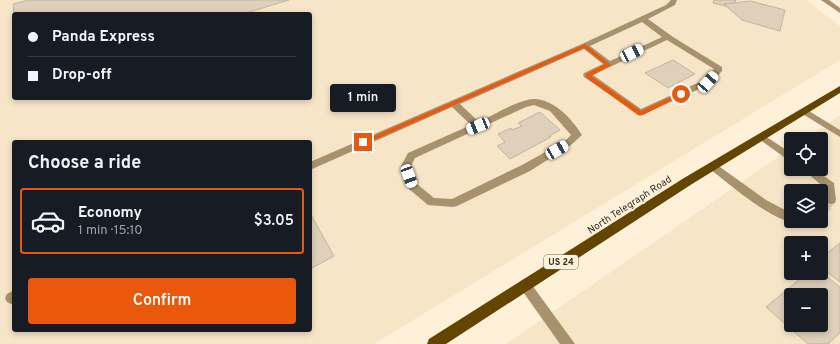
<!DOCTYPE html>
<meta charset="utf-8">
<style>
:root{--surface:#171b24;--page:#242831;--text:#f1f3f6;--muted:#9ea1a6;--line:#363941;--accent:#ea580c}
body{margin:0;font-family:Overpass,sans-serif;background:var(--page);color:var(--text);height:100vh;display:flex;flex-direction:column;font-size:15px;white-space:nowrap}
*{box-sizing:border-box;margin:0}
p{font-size:13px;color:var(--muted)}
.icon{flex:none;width:22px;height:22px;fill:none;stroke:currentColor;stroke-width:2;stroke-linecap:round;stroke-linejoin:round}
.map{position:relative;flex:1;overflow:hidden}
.details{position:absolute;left:12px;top:140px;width:300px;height:192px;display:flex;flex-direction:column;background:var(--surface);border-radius:4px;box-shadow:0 2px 6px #0003}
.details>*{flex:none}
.hud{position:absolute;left:12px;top:12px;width:300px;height:88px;border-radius:4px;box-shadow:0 2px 6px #0003;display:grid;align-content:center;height:88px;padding:0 16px;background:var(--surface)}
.fabs{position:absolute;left:784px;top:132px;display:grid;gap:8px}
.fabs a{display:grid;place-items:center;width:44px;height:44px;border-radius:4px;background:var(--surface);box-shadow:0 2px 6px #0003;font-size:20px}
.end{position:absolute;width:18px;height:18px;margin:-9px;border:5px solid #ea580c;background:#fff;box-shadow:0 0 0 2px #fff}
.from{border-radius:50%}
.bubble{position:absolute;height:28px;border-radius:4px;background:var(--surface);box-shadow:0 2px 6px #0003;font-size:13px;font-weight:600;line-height:28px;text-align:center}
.car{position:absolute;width:12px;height:24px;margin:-12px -6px;border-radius:5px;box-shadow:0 0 3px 1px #0007;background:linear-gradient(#fff 24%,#345 0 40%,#fff 0 76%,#345 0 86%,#fff 0)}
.hud b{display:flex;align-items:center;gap:14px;height:38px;font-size:15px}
.hud b+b{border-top:1px solid var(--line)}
.hud i{width:10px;height:10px;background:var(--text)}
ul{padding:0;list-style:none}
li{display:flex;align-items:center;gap:12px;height:66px;margin:0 8px 6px;padding:0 8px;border:2px solid transparent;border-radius:4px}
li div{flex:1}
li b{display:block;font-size:15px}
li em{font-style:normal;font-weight:600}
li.current{border-color:var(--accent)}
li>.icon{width:36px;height:36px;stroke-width:1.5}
h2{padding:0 16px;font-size:18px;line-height:48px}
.action{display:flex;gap:8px;margin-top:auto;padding:8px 16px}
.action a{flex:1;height:46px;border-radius:4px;background:var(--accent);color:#fff;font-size:16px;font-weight:600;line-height:46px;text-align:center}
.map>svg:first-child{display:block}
</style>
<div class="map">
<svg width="840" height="344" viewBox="0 0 840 344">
<rect width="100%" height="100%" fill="#fef0d9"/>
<g fill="#f7e5c8" fill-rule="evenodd">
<path d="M0,0H806L840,26V60L374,344H0ZM14,14H310V98H14ZM14,142H310V330H14Z"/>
<path d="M840,115V344H506L791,148V169H821V139H805ZM791,191H821V221H791ZM791,243H821V273H791ZM791,295H821V325H791Z"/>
</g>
<g fill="#ded0ba" stroke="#c1b49e" fill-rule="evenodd">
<polygon points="29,0 289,0 243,14 14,14 13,4"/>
<polygon points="714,0 736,0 733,8 713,3"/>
<polygon points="750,1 785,10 780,31 742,20 724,4"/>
<polygon points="673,60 695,74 668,88 645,73"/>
<polygon points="540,112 560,130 549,136 551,137 510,159 497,146 505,142 498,134 511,128 512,130 522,126 518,123"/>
<polygon points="310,213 334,256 310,269"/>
<polygon points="840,243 840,282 821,267 821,258"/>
<path d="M821,272L840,287V333L828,344H808L766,307L807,273ZM791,295H821V325H791Z"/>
</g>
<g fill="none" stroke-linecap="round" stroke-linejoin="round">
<polyline stroke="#d6cab5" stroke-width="10" stroke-dasharray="10 5" stroke-linecap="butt" points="826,205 831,200"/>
<polyline stroke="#d6cab5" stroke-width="12" stroke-dasharray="12 6" stroke-linecap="butt" points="821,210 827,204"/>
<g fill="#a8926d" fill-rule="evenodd">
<path d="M671,0H677L675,5L648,19L673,37L722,67V71L710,84L640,116L584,77L583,75L584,73L603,64L584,49L460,104L479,122C494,115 517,100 534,99C554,99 572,119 582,135L571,145L530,171L457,206L453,207L428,205L409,189L401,166L408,153L471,125L452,107L310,170V162L582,44L666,5ZM642,22L662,37L610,61L590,46ZM667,40L714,69L704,80L641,109L593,75ZM534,105L550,111L571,135L565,141L522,165L452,199L434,198L417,184L411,166L415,158L526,107Z"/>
<polygon points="821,0 829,0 840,8 840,13"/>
<polygon points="804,108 840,130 840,137 801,113 800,111"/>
<polygon points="762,134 791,153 791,162 759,139 757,137"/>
<path d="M713,162L766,200L791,213V221H795C779,227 724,180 710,169L708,166L710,163Z"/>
<polygon points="802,169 814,169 834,183 836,200 835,203 831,204 827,203 825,188"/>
<polygon points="525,279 529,281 575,344 560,344 521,289 519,285 521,281"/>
<polygon points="14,290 14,303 11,304 7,302 5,298 7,294"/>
</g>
<polygon fill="#634500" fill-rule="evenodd" points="840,86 840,93 692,184 446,344 427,344 429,339 684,178"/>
</g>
<polygon fill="#ea580c" points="585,44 611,65 591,76 641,111 679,93 684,94 643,115 638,115 586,77 586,74 605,64 584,48 365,144 361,144 360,142"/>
<g text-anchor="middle" stroke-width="4" stroke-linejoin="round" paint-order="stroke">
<rect fill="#fef0d9" stroke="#716a5c" stroke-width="1" x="544" y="255" width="34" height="14" rx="3"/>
<g font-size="9" font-weight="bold" fill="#353027">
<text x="561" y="265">US 24</text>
</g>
<g font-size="10" fill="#353027" stroke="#fef0d9">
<text transform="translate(629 204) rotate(-33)" y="4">North Telegraph Road</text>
</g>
</g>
</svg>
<div class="fabs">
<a><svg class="icon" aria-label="locate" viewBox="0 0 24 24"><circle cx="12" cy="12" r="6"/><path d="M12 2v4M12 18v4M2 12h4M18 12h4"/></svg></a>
<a><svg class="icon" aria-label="layers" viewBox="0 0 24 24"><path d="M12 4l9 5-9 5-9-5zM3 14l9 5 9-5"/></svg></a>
<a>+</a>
<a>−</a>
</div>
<i class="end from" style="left:681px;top:94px"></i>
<i class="end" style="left:363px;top:142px"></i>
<div class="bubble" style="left:330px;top:84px;width:66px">1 min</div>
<i class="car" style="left:632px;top:53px;rotate:64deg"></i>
<i class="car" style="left:708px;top:82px;rotate:42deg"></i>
<i class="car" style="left:478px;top:126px;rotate:248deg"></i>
<i class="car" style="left:557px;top:150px;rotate:60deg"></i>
<i class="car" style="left:409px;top:176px;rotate:160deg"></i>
<div class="hud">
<b><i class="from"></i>Panda Express</b>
<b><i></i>Drop-off</b>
</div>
<section class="details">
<h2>Choose a ride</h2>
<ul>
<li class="current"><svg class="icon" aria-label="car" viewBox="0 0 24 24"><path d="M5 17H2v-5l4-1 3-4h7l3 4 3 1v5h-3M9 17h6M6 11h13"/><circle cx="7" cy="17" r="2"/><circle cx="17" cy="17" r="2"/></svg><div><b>Economy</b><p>1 min · 15:10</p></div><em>$3.05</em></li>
</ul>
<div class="action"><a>Confirm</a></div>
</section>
</div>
